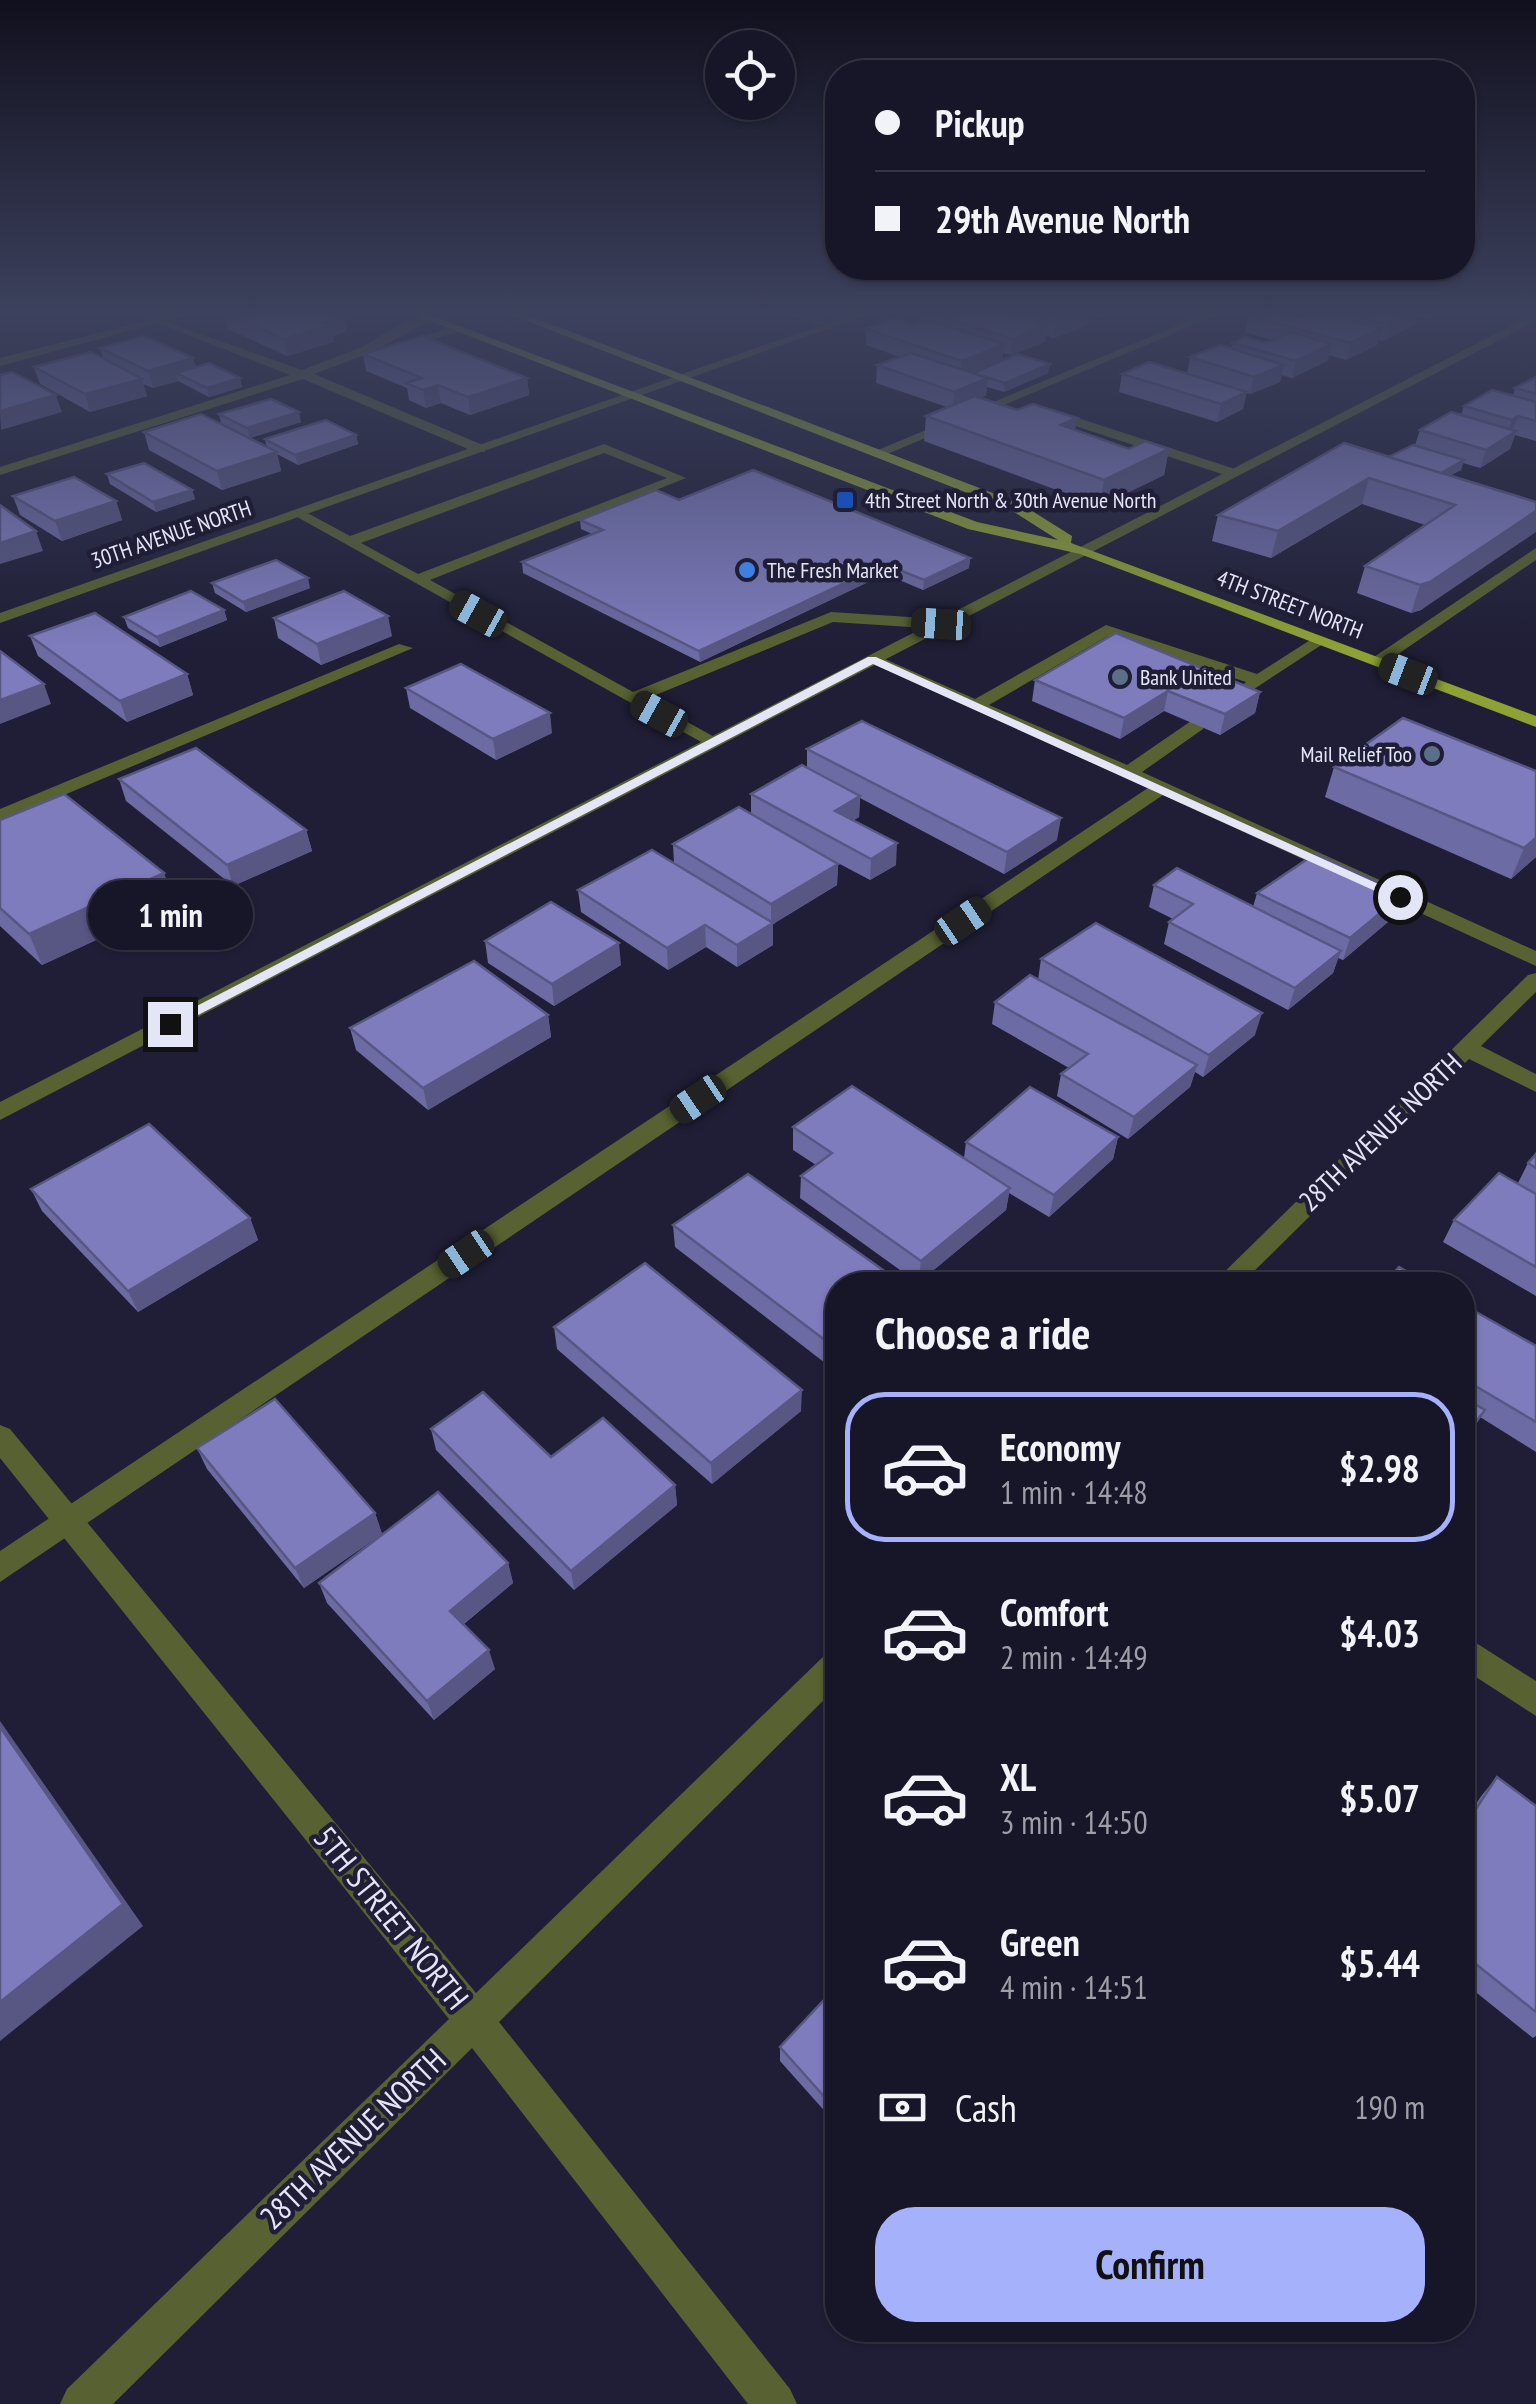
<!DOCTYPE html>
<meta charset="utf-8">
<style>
:root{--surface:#171628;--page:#242334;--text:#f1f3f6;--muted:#9e9fa8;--line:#363545;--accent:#a6b1fc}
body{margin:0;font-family:"PT Sans Narrow",sans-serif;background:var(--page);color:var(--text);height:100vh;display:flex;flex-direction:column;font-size:38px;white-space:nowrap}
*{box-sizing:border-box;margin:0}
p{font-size:32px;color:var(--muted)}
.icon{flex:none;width:55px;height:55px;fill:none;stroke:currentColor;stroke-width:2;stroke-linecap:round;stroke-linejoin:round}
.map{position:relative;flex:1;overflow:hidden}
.sheet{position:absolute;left:825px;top:1272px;width:650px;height:1070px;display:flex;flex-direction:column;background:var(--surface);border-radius:40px;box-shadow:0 2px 8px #0004,0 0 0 2px var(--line)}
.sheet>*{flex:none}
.guide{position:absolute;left:825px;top:60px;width:650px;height:220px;border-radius:40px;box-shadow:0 2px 8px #0004,0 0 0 2px var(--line);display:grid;align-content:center;height:220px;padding:0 50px;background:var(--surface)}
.fabs{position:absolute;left:705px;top:30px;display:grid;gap:20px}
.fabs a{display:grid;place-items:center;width:90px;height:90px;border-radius:50%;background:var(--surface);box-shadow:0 2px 8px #0004,0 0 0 2px var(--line);font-size:50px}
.end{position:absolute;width:45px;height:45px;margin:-22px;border:12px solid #e4e5f6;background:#111;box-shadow:0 0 0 5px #111}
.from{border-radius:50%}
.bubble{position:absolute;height:70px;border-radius:35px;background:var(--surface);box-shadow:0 2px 8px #0004,0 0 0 2px var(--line);font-size:32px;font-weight:700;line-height:70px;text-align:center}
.car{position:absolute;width:30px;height:60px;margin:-30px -15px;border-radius:12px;box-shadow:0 0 8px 2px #0007;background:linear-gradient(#222 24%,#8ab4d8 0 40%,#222 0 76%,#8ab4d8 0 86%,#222 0)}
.guide b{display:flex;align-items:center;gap:35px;height:95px;font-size:38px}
.guide b+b{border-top:2px solid var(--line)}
.guide i{width:25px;height:25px;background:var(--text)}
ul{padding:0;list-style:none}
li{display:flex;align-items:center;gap:30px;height:150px;margin:0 20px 15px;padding:0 30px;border:5px solid transparent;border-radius:40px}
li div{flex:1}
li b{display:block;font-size:38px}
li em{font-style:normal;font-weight:700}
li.on{border-color:var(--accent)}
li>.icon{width:90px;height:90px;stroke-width:1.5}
h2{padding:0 50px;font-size:45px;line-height:120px}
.pay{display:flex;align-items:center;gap:25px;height:110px;padding:0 50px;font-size:38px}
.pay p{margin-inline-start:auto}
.cta{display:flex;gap:20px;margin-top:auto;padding:20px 50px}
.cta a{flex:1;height:115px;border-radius:40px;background:var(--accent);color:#111;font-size:40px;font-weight:700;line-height:115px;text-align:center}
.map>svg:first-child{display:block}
</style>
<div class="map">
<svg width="1536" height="2404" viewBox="0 0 1536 2404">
<rect width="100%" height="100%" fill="#1f1e36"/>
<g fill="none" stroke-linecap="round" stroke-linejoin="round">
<g fill="#576131" fill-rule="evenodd">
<polygon points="782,313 798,313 835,326 829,329"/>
<polygon points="1207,313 1222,313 885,455 873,452"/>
<polygon points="426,316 436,318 370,353 314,374 485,446 485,452 475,452 303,379 0,475 0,467 290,375 155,322 155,318 302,370 362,347 396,327"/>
<polygon points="457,326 461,331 400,349 394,345"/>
<polygon points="1047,408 1238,470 1240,473 1228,476 1042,415 1041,412"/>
<path d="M604,444L686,478L430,580L633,692L831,612L941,619L949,624L941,629L833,622L646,699L718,739L721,743L712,748L290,513L302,510L350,536ZM604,453L667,478L418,574L361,543Z"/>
<polygon points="1536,548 1536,560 1382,665 1368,661"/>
<polygon points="1106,625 1257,674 1315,637 1329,640 1248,693 1239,688 1246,682 1108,636 989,705 1127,765 1191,721 1203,721 1203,729 1142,772 1536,951 1536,966 1163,795 0,1582 0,1551 1148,788 864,660 878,656 975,699"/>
<polygon points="399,644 413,648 0,822 0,809"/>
</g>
<g fill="#576131" fill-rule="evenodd">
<polygon points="177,313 195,313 0,366 0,358"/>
<polygon points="1536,313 1536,321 0,1120 0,1102"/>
<polygon points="1536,973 1536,992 1481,1046 1536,1074 1536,1092 1469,1059 1240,1285 1211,1285 1528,975"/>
<polygon points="0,1425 10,1429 476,1993 827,1653 838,1649 838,1686 499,2022 790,2389 797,2404 748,2404 472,2048 113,2404 60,2404 67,2389 449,2019 0,1458"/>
<polygon points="1462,1634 1536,1681 1536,1716 1462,1668"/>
</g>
<polygon fill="#576131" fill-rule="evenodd" points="856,313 872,313 0,623 0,613"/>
<polygon fill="#8da134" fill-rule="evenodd" points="410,313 425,313 977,522 1058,540 1011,510 507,313 522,313 1021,504 1072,536 1071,543 1536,716 1536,727 1080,554 968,529"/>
</g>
<g fill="#6c6ba3">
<polygon points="224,313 347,331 333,336 334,342 287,356 228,329"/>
<polygon points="921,313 1118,313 1101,318 1088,315 1087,325 1054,338 1046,335 1045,342 1011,355 1003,353 1002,361 1048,373 1004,392 987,387 986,395 980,398 1129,449 1169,449 1164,475 1100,506 924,441 926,416 947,407 876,383 877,365 900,357 866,345 866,329 913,325 920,322"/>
<polygon points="1333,313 1445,313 1431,319 1417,316 1414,325 1383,341 1378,340 1377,345 1346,360 1329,355 1327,361 1292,378 1281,375 1280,382 1250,394 1246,393 1243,409 1217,422 1119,392 1122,374 1187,374 1190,357 1231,349 1233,343 1266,343 1273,340 1245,332 1249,316 1304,319 1333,315"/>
<polygon points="100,348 193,358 196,367 240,378 242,387 209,397 178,381 153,388 143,384 147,396 90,412 40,384 34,367 103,358"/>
<polygon points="363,354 527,378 529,395 470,415 441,403 426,408 409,400 407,388 366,371"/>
<polygon points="1536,377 1536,441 1515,435 1510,449 1480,468 1463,463 1461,470 1450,475 1536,502 1421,610 1411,613 1357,593 1365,566 1425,525 1362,504 1271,558 1212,541 1218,515 1389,457 1415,445 1420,430 1461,415 1464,406 1513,396 1515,388"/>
<polygon points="219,414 301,422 250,438 221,423"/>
<polygon points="144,432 267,448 265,439 356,435 358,444 298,465 277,454 281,471 222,490 149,450"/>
<polygon points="107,474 192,490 195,499 156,512 110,484"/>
<polygon points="13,496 116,501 122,520 62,541 20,515"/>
<polygon points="679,500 970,558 969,568 923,590 885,574 700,662 523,573 522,562 592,534 581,529 580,520"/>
<polygon points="212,583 310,588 246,612 215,593"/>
<polygon points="224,610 227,620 160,647 128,628 124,617"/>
<polygon points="274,618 392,636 321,665 278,638"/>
<polygon points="30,636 187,674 193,695 127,722 38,656"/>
<polygon points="1035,680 1260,692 1255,713 1220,735 1164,711 1120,739 1032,701"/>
<polygon points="406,688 552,733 496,760 410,708"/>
<polygon points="807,749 1057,840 1004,874 860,798 859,817 854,820 896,865 870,880 819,853 838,864 837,885 773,924 773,945 737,967 706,947 668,970 581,912 578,890 674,864 673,844 751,814 751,794 807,768"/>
<polygon points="1334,767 1536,771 1536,857 1511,879 1325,797"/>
<polygon points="119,779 306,830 312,851 233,886 126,801"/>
<polygon points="0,820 164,873 174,904 42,965 0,926"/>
<polygon points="1154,885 1253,907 1257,893 1395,916 1343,960 1338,958 1333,973 1288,1010 1164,944 1169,922 1173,919 1149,907"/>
<polygon points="485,941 621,965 554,1006 488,963"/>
<polygon points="1041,959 1255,1035 1203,1077 1195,1072 1190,1087 1128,1139 1057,1096 1061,1074 1069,1068 992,1024 995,1002 1038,980"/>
<polygon points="548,1015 551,1037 428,1110 356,1050 350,1028"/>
<polygon points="793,1127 964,1158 966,1142 1118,1137 1113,1159 1049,1217 1009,1193 1006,1210 918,1283 800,1198 801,1176 816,1165 793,1150"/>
<polygon points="1536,1154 1536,1296 1443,1242 1454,1220 1518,1183 1528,1163"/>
<polygon points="31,1189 250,1218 258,1240 138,1312 42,1211"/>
<polygon points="673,1225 838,1285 838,1373 675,1247"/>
<polygon points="1462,1304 1536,1346 1536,1452 1480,1417 1462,1444"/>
<polygon points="554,1327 801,1411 712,1484 557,1349"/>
<polygon points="431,1429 675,1485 677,1505 574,1590 436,1450"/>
<polygon points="197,1448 375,1513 382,1534 304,1588 207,1469"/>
<polygon points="508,1563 513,1583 464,1624 495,1669 434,1720 327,1603 319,1583"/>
<polygon points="1497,1777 1536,1806 1536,2036 1533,2038 1462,1981 1462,1824 1482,1795"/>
<polygon points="838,1985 838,2126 780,2061 780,2047"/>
</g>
<g fill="#585784">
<polygon points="344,313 347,331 333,336 334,342 287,356 284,339"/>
<polygon points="1078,313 1089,313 1087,325 1054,338 1056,321"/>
<polygon points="1102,313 1118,313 1101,318"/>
<polygon points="1411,313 1418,313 1414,325 1383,341 1387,324"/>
<polygon points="1433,313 1445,313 1431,319"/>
<polygon points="1047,325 1045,342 1011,355 1012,339"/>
<polygon points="1382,328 1377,345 1346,360 1350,343"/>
<polygon points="1004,344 1002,361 961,378 962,361"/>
<polygon points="1332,344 1327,361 1292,378 1296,361"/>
<polygon points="193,358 198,375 176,373 178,381 153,388 148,371"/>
<polygon points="1050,364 1048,373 1004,392 1005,383"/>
<polygon points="1284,365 1280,382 1250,394 1254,377"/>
<polygon points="240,378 242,387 209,397 207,388"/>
<polygon points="527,378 529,395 470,415 468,397"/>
<polygon points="988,378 986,395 953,409 954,392"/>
<polygon points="142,379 147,396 90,412 85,394"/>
<polygon points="438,385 441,403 426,408 423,390"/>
<polygon points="1247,392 1243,409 1217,422 1221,404"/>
<polygon points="56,395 62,412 1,430 0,411"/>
<polygon points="299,412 301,422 250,438 247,428"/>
<polygon points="1518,416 1512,433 1516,431 1510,449 1480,468 1486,450 1506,437 1512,420"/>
<polygon points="1077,418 1073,444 1061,425"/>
<polygon points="356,435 358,444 298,465 295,455"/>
<polygon points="1169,449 1164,475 1100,506 1104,480"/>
<polygon points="277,452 281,471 222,490 217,471"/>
<polygon points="1464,460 1461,470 1425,489 1428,479"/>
<polygon points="1369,478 1362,504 1271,558 1278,531"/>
<polygon points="192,490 195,499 156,512 153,502"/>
<polygon points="116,501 122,520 62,541 55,521"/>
<polygon points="1536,511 1536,532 1421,610 1411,613 1420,585"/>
<polygon points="36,531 43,551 0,564 0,543"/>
<polygon points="970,558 969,568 923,590 924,580"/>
<polygon points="885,564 885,574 700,662 699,651"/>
<polygon points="308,578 310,588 246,612 243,602"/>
<polygon points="224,610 227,620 160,647 157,637"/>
<polygon points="388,616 392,636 321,665 317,644"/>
<polygon points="187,674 193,695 127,722 120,701"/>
<polygon points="44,684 51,704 0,724 0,700"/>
<polygon points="1168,691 1164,711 1120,739 1124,718"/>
<polygon points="1260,692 1255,713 1220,735 1225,714"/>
<polygon points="550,713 552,733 496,760 493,739"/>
<polygon points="860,796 859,817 834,832 835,811"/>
<polygon points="1061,818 1057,840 1004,874 1007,852"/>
<polygon points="306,830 312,851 233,886 227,865"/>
<polygon points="1536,838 1536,857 1511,879 1524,848"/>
<polygon points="897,843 896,865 870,880 871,859"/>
<polygon points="838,864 837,885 773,924 773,945 737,967 737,945 771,925 771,904"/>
<polygon points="164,873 174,904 42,965 29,934"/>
<polygon points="1403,894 1395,916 1343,960 1350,938"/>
<polygon points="705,925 706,947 668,970 667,948"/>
<polygon points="619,943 621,965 554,1006 552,984"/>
<polygon points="1341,951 1333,973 1288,1010 1295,988"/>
<polygon points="1262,1013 1255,1035 1203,1077 1209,1055"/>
<polygon points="548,1015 551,1037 428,1110 423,1088"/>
<polygon points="1197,1065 1190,1087 1128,1139 1134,1117"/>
<polygon points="1118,1137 1113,1159 1049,1217 1054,1195"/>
<polygon points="1010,1188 1006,1210 918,1283 921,1261"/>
<polygon points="250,1218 258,1240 138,1312 128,1291"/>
<polygon points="802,1390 801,1411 712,1484 711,1463"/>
<polygon points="1485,1410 1472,1431 1462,1444 1462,1440"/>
<polygon points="675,1485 677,1505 574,1590 571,1571"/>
<polygon points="375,1513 382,1534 304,1588 295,1568"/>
<polygon points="508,1563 513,1583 456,1630 450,1611"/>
<polygon points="489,1650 495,1669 434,1720 427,1701"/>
<polygon points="0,1721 143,1926 0,2041"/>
</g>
<g fill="#7e7cbd" stroke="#585784" stroke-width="2.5">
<polygon points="225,313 343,313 344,314 324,323 331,325 284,339"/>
<polygon points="930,313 1006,313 1047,325 1012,339"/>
<polygon points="1027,313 1078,313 1056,321"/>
<polygon points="1256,313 1281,313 1304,319 1318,313 1323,313 1382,328 1350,343 1249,316"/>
<polygon points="1343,313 1411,313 1387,324"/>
<polygon points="895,318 913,325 927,320 1004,344 962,361 866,329"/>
<polygon points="1290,332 1332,344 1296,361 1233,343 1245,337 1266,343"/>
<polygon points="144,336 193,358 148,371 100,348"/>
<polygon points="422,336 527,378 468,397 438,385 423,390 406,383 422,378 363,354"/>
<polygon points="1220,345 1284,365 1254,377 1190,357"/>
<polygon points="91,352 142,379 85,394 34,367"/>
<polygon points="911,353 988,378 954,392 877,365"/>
<polygon points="1017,354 1050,364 1005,383 973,373"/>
<polygon points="1149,362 1247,392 1221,404 1122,374"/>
<polygon points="209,363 240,378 207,388 176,373"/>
<polygon points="12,372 56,395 0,411 0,375"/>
<polygon points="1536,377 1536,394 1515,388"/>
<polygon points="1492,390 1536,402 1536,421 1518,416 1512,420 1464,406"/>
<polygon points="975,396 1017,410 1033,404 1077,418 1061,425 1129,449 1145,441 1169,449 1104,480 926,416"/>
<polygon points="271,399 299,412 247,428 219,414"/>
<polygon points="1451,412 1516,431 1486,450 1420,430"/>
<polygon points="201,414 277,452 217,471 144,432"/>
<polygon points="326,420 356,435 295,455 265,439"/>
<polygon points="1344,443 1536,502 1536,511 1430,582 1420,585 1365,566 1455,505 1369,478 1278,531 1218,515"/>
<polygon points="1413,445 1464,460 1441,473 1389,457"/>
<polygon points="144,463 192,490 153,502 107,474"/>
<polygon points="753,470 970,558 924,580 885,564 699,651 522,562 603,530 580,520 656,490 679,500"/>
<polygon points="74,477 116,501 55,521 13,496"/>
<polygon points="0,505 36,531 0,543"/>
<polygon points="276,560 308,578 243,602 212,583"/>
<polygon points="191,591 224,610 157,637 124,617"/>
<polygon points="344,591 388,616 317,644 274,618"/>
<polygon points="95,613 187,674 120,701 30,636"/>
<polygon points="1116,633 1260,692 1225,714 1168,691 1124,718 1035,680"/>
<polygon points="0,651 44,684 0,700"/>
<polygon points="461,664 550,713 493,739 406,688"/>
<polygon points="1403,718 1536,771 1536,838 1524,848 1334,767"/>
<polygon points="862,721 1061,818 1007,852 807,749"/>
<polygon points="196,748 306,830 227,865 119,779"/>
<polygon points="802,765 860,796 835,811 897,843 871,859 751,794"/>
<polygon points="64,794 164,873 29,934 0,908 0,820"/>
<polygon points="739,807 838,864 771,904 673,844"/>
<polygon points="652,850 773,923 737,945 705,925 667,948 578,890"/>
<polygon points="1315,854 1403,894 1350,938 1257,893"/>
<polygon points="1177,868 1341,951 1295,988 1169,922 1193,904 1154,885"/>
<polygon points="551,902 619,943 552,984 485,941"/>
<polygon points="1096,923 1262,1013 1209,1055 1041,959"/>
<polygon points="474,961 548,1015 423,1088 350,1028"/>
<polygon points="1030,975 1197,1065 1134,1117 1061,1074 1088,1054 995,1002"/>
<polygon points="852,1086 1010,1188 921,1261 801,1176 832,1153 793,1127"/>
<polygon points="1030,1087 1118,1137 1054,1195 966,1142"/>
<polygon points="149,1124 250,1218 128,1291 31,1189"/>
<polygon points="1536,1154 1536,1168 1528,1163"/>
<polygon points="1499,1173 1536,1194 1536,1267 1454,1220"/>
<polygon points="748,1174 904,1285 838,1285 838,1350 673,1225"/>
<polygon points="645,1263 802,1390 711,1463 554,1327"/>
<polygon points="1399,1267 1430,1285 1383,1285"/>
<polygon points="1462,1304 1536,1346 1536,1422 1462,1378"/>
<polygon points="483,1392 551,1457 603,1418 675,1485 571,1571 431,1429"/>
<polygon points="1462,1397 1485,1410 1462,1440"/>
<polygon points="275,1399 375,1513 295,1568 197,1448"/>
<polygon points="438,1492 508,1563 450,1611 489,1650 427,1701 319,1583"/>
<polygon points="0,1727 123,1904 0,2002"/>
<polygon points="1497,1777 1536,1806 1536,2012 1462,1953 1462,1830"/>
<polygon points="838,1985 838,2112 780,2047"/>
</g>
<linearGradient id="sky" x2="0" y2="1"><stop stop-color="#11101e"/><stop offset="0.48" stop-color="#3c415d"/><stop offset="1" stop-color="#3c415d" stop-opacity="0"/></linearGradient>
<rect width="1536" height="649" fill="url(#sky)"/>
<polygon fill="#e4e5f6" points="868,657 876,657 1407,897 1395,900 873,664 175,1027 162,1024"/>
<rect fill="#1a4fb4" stroke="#1f1e36" stroke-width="4" x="835" y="490" width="20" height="20" rx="5"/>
<circle fill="#3f7fe0" stroke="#1f1e36" stroke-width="4" cx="747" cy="570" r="10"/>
<g fill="#5c6f8a" stroke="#1f1e36" stroke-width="4">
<circle cx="1120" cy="677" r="10"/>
<circle cx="1432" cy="754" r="10"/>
</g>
<g text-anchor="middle" stroke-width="9" stroke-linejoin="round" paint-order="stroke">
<g font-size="22" fill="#e4e5f6" stroke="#1f1e36" text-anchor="start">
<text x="865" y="508">4th Street North &amp; 30th Avenue North</text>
<text x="767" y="578">The Fresh Market</text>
<text x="1140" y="685">Bank United</text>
<text x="1412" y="762" text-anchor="end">Mail Relief Too</text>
</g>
<g font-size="22" fill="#e4e5f6" stroke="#1f1e36">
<text transform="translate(171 534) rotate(-19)" y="8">30TH AVENUE NORTH</text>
<text transform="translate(1290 604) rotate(21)" y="8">4TH STREET NORTH</text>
</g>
<g font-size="28" fill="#e4e5f6" stroke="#1f1e36">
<text transform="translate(1380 1132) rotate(-44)" y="10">28TH AVENUE NORTH</text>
</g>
<g font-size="32" fill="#e4e5f6" stroke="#1f1e36">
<text transform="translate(391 1918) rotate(51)" y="11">5TH STREET NORTH</text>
<text transform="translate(353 2139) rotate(-44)" y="11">28TH AVENUE NORTH</text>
</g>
</g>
</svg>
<div class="fabs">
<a><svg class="icon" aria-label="locate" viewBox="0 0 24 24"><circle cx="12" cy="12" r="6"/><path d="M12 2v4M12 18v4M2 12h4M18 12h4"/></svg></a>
</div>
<i class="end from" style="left:1400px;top:897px"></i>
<i class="end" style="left:170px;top:1024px"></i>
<div class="bubble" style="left:88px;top:880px;width:165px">1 min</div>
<i class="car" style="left:478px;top:614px;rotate:299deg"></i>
<i class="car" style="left:941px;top:624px;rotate:274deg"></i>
<i class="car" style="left:1408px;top:674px;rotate:291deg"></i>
<i class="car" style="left:659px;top:714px;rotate:299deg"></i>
<i class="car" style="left:963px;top:921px;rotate:56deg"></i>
<i class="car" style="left:698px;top:1099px;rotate:236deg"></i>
<i class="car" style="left:466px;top:1254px;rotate:236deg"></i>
<div class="guide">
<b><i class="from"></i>Pickup</b>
<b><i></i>29th Avenue North</b>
</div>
<section class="sheet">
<h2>Choose a ride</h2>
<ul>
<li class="on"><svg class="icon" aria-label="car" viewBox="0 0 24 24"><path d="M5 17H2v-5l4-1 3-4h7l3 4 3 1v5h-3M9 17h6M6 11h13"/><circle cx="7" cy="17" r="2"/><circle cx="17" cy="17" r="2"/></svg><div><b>Economy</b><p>1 min · 14:48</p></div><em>$2.98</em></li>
<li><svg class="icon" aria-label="car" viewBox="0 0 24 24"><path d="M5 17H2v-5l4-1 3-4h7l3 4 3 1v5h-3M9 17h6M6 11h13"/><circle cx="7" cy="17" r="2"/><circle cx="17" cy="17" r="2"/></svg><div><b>Comfort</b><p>2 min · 14:49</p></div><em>$4.03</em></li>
<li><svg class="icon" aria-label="car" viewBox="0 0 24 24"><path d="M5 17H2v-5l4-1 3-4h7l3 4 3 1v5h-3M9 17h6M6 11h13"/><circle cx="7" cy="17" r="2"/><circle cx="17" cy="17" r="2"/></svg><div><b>XL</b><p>3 min · 14:50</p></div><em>$5.07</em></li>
<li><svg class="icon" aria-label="car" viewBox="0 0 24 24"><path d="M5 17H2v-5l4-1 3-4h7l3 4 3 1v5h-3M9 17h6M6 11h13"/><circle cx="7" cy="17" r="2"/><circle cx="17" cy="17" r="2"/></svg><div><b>Green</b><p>4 min · 14:51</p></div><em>$5.44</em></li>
</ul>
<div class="pay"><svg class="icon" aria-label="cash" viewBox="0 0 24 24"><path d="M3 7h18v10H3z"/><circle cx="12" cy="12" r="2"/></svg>Cash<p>190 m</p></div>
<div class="cta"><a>Confirm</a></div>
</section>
</div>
